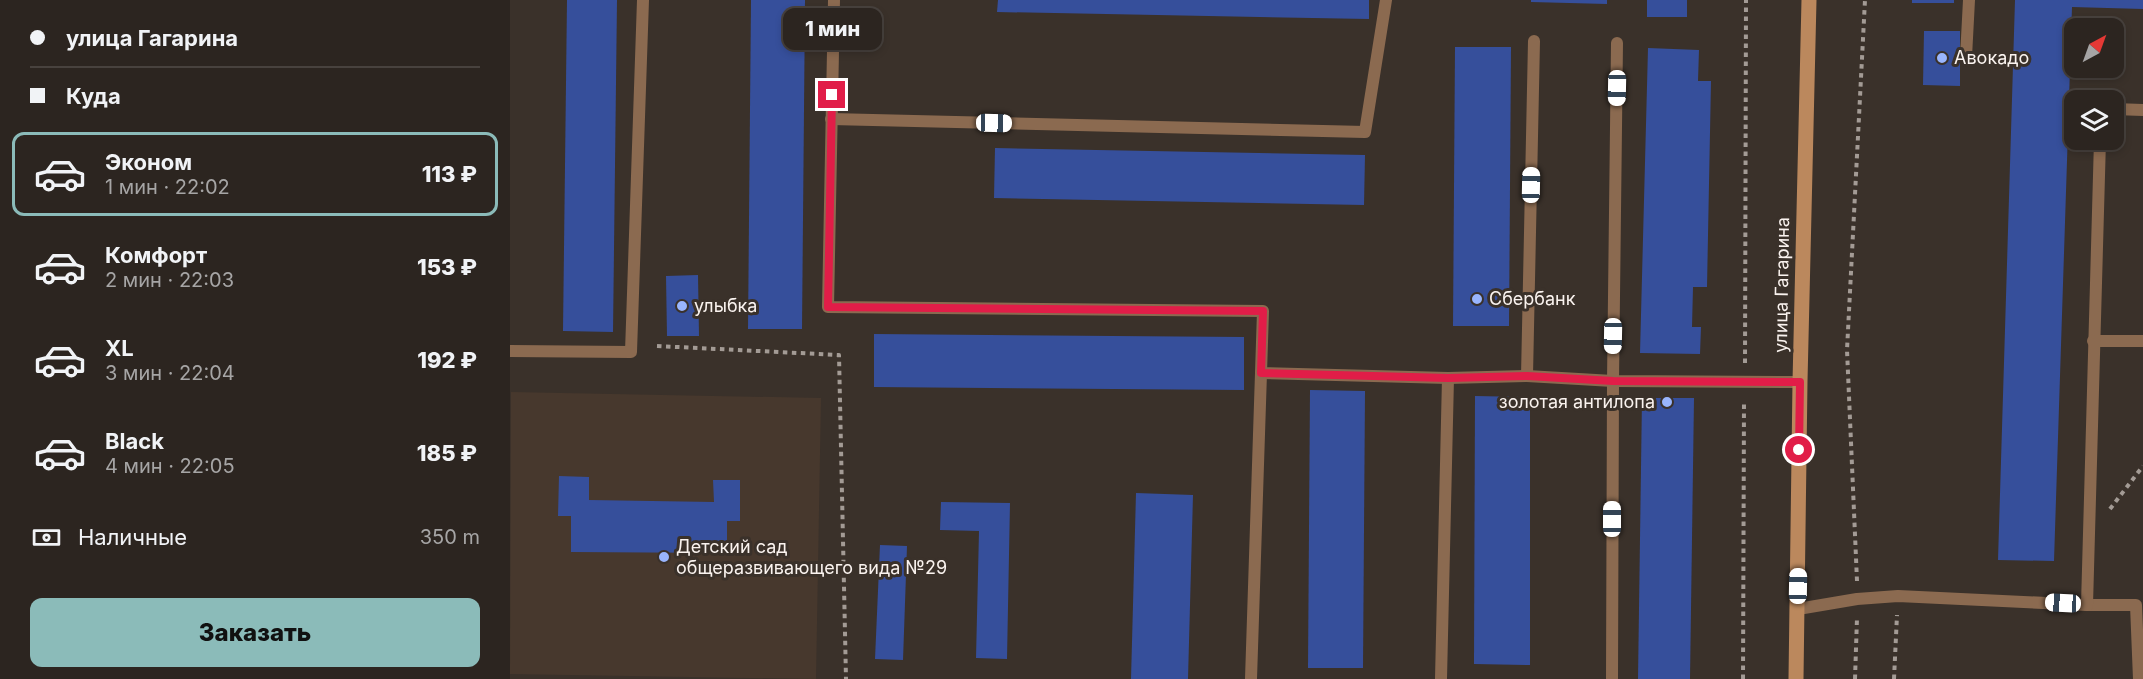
<!DOCTYPE html>
<html lang="ru">
<meta charset="utf-8">
<style>
:root{--surface:#2c2520;--page:#342d29;--text:#f1f3f6;--muted:#a6a5a5;--line:#48423e;--accent:#8bbbb9}
body{margin:0;font-family:Inter,sans-serif;background:var(--page);color:var(--text);height:100vh;display:flex;flex-direction:column;font-size:22px;white-space:nowrap}
*{box-sizing:border-box;margin:0}
p{font-size:20px;color:var(--muted)}
.icon{flex:none;width:33px;height:33px;fill:none;stroke:currentColor;stroke-width:2;stroke-linecap:round;stroke-linejoin:round}
.map{position:relative;flex:1;overflow:hidden}
.panel{display:flex;flex-direction:column;background:var(--surface);width:510px}
.panel>*{flex:none}
.hud{display:grid;align-content:center;height:132px;padding:0 30px;background:var(--surface)}
.needle{width:39px;rotate:41deg}
.tools{position:absolute;left:1554px;top:18px;display:grid;gap:12px}
.tools a{display:grid;place-items:center;width:60px;height:60px;border-radius:12px;background:var(--surface);box-shadow:0 3px 9px #0003,0 0 0 2px var(--line);font-size:30px}
.end{position:absolute;width:27px;height:27px;margin:-14px;border:8px solid #e11d48;background:#fff;box-shadow:0 0 0 3px #fff}
.from{border-radius:50%}
.bubble{position:absolute;height:42px;border-radius:12px;background:var(--surface);box-shadow:0 3px 9px #0003,0 0 0 2px var(--line);font-size:20px;font-weight:800;line-height:42px;text-align:center}
.car{position:absolute;width:18px;height:36px;margin:-18px -9px;border-radius:8px;box-shadow:0 0 4px 2px #0007;background:linear-gradient(#fff 24%,#345 0 40%,#fff 0 76%,#345 0 86%,#fff 0)}
.hud b{display:flex;align-items:center;gap:21px;height:57px;font-size:22px}
.hud b+b{border-top:2px solid var(--line)}
.hud i{width:15px;height:15px;background:var(--text)}
ul{padding:0;list-style:none}
li{display:flex;align-items:center;gap:18px;height:84px;margin:0 12px 9px;padding:0 18px;border:3px solid transparent;border-radius:12px}
li div{flex:1}
li b{display:block;font-size:22px}
li em{font-style:normal;font-weight:800}
li.current{border-color:var(--accent)}
li>.icon{width:54px;height:54px;stroke-width:1.5}
.pay{display:flex;align-items:center;gap:15px;height:66px;padding:0 30px;font-size:22px}
.pay p{margin-inline-start:auto}
.button{display:flex;gap:12px;margin-top:auto;padding:12px 30px}
.button a{flex:1;height:69px;border-radius:12px;background:var(--accent);color:#111;font-size:24px;font-weight:800;line-height:69px;text-align:center}
main{display:flex;flex:1;min-height:0}
.map>svg:first-child{display:block}
</style>
<main>
<section class="panel">
<div class="hud">
<b><i class="from"></i>улица Гагарина</b>
<b><i></i>Куда</b>
</div>
<ul>
<li class="current"><svg class="icon" aria-label="car" viewBox="0 0 24 24"><path d="M5 17H2v-5l4-1 3-4h7l3 4 3 1v5h-3M9 17h6M6 11h13"/><circle cx="7" cy="17" r="2"/><circle cx="17" cy="17" r="2"/></svg><div><b>Эконом</b><p>1 мин · 22:02</p></div><em>113 ₽</em></li>
<li><svg class="icon" aria-label="car" viewBox="0 0 24 24"><path d="M5 17H2v-5l4-1 3-4h7l3 4 3 1v5h-3M9 17h6M6 11h13"/><circle cx="7" cy="17" r="2"/><circle cx="17" cy="17" r="2"/></svg><div><b>Комфорт</b><p>2 мин · 22:03</p></div><em>153 ₽</em></li>
<li><svg class="icon" aria-label="car" viewBox="0 0 24 24"><path d="M5 17H2v-5l4-1 3-4h7l3 4 3 1v5h-3M9 17h6M6 11h13"/><circle cx="7" cy="17" r="2"/><circle cx="17" cy="17" r="2"/></svg><div><b>XL</b><p>3 мин · 22:04</p></div><em>192 ₽</em></li>
<li><svg class="icon" aria-label="car" viewBox="0 0 24 24"><path d="M5 17H2v-5l4-1 3-4h7l3 4 3 1v5h-3M9 17h6M6 11h13"/><circle cx="7" cy="17" r="2"/><circle cx="17" cy="17" r="2"/></svg><div><b>Black</b><p>4 мин · 22:05</p></div><em>185 ₽</em></li>
</ul>
<div class="pay"><svg class="icon" aria-label="cash" viewBox="0 0 24 24"><path d="M3 7h18v10H3z"/><circle cx="12" cy="12" r="2"/></svg>Наличные<p>350 m</p></div>
<div class="button"><a>Заказать</a></div>
</section>
<div class="map">
<svg width="1633" height="679" viewBox="0 0 1633 679">
<rect width="100%" height="100%" fill="#3a312a"/>
<polygon fill="#47382d" points="1,392 311,398 306,679 0,674"/>
<g fill="#364f9b">
<polygon points="57,0 107,0 103,332 53,331"/>
<polygon points="241,0 295,0 292,329 238,329"/>
<polygon points="488,0 859,0 859,19 487,12"/>
<polygon points="1021,0 1097,0 1097,4 1021,2"/>
<rect x="1137" y="0" width="40" height="17"/>
<rect x="1402" y="0" width="42" height="3"/>
<polygon points="1505,0 1633,0 1633,9 1562,7 1544,561 1488,560"/>
<polygon points="1414,31 1450,31 1450,86 1413,85"/>
<polygon points="945,47 1001,47 999,326 943,326"/>
<polygon points="1138,48 1189,50 1188,81 1201,81 1197,287 1183,287 1182,327 1191,327 1190,354 1130,353"/>
<polygon points="485,148 855,155 854,205 484,198"/>
<polygon points="188,275 189,336 157,336 156,276"/>
<polygon points="364,334 734,337 734,390 364,387"/>
<polygon points="800,390 855,391 853,668 798,668"/>
<polygon points="965,396 1020,397 1020,665 964,664"/>
<polygon points="1132,398 1184,398 1180,679 1128,679"/>
<polygon points="49,476 79,477 79,500 204,502 203,480 230,480 230,521 217,521 217,553 61,552 61,516 48,516"/>
<polygon points="626,493 683,495 678,679 621,679"/>
<polygon points="431,502 500,503 497,659 466,658 469,531 430,530"/>
<polygon points="370,545 397,546 393,660 365,659"/>
</g>
<g fill="none" stroke-linecap="round" stroke-linejoin="round">
<g stroke="#a39b95" stroke-width="4" stroke-dasharray="4.5 4.5" stroke-linecap="butt">
<polyline points="147,346 329,355 336,679"/>
<polyline points="1235,363 1236,0"/>
<polyline points="1600,509 1633,466"/>
<polyline points="1347,581 1337,350 1355,0"/>
<polyline points="1233,679 1234,401"/>
<polyline points="1345,679 1347,618"/>
<polyline points="1384,679 1387,615"/>
</g>
<g stroke="#8b6a50" stroke-width="12">
<polyline points="324,0 318,307 753,311 751,373 938,378 1017,376 1103,381 1290,382"/>
<polyline points="1456,57 1459,0"/>
<polyline points="1604,109 1633,110"/>
<polyline points="321,119 855,132 876,0"/>
<polyline points="1583,341 1633,341"/>
<polyline points="0,351 121,352 133,0"/>
<polyline points="1017,376 1024,41"/>
<polyline points="1577,605 1626,605 1629,679"/>
<polyline points="1288,609 1347,599 1388,596 1577,605 1590,140"/>
<polyline points="741,679 751,373"/>
<polyline points="931,679 938,378"/>
<polyline points="1102,679 1103,381 1107,43"/>
</g>
<polyline stroke="#bb885d" stroke-width="15" points="1286,679 1290,382 1299,0"/>
</g>
<g fill="none" stroke-linecap="round" stroke-linejoin="round">
<polyline stroke="#e11d48" stroke-width="8" points="322,95 318,307 753,311 751,373 938,378 1017,376 1103,381 1290,382 1289,450"/>
</g>
<g fill="#99b5fd" stroke="#3a312a" stroke-width="2">
<circle cx="1432" cy="58" r="6"/>
<circle cx="967" cy="299" r="6"/>
<circle cx="172" cy="306" r="6"/>
<circle cx="1157" cy="402" r="6"/>
<circle cx="154" cy="557" r="6"/>
</g>
<g text-anchor="middle" stroke-width="6" stroke-linejoin="round" paint-order="stroke">
<g font-size="18" fill="#faf3ef" stroke="#3a312a" text-anchor="start">
<text x="1444" y="64">Авокадо</text>
<text x="979" y="305">Сбербанк</text>
<text x="184" y="312">улыбка</text>
<text x="1145" y="408" text-anchor="end">золотая антилопа</text>
<text x="166" y="553">Детский сад<tspan x="166" dy="21">общеразвивающего вида №29</tspan></text>
</g>
<g font-size="18" fill="#faf3ef" stroke="#3a312a">
<text transform="translate(1272 285) rotate(-89)" y="6">улица Гагарина</text>
</g>
</g>
</svg>
<div class="tools">
<a><svg class="needle" viewBox="-14 -14 28 28"><path d="M0-13l5 13h-10z" fill="#e53935"/><path d="M0 13l5-13h-10z" fill="#a6a5a5"/></svg></a>
<a><svg class="icon" aria-label="layers" viewBox="0 0 24 24"><path d="M12 4l9 5-9 5-9-5zM3 14l9 5 9-5"/></svg></a>
</div>
<i class="end from" style="left:1289px;top:450px"></i>
<i class="end" style="left:322px;top:95px"></i>
<div class="bubble" style="left:273px;top:8px;width:99px">1 мин</div>
<i class="car" style="left:1107px;top:88px;rotate:181deg"></i>
<i class="car" style="left:484px;top:123px;rotate:91deg"></i>
<i class="car" style="left:1021px;top:185px;rotate:1deg"></i>
<i class="car" style="left:1103px;top:336px;rotate:181deg"></i>
<i class="car" style="left:1102px;top:519px;rotate:0deg"></i>
<i class="car" style="left:1288px;top:586px;rotate:1deg"></i>
<i class="car" style="left:1553px;top:603px;rotate:273deg"></i>
</div>
</main>
